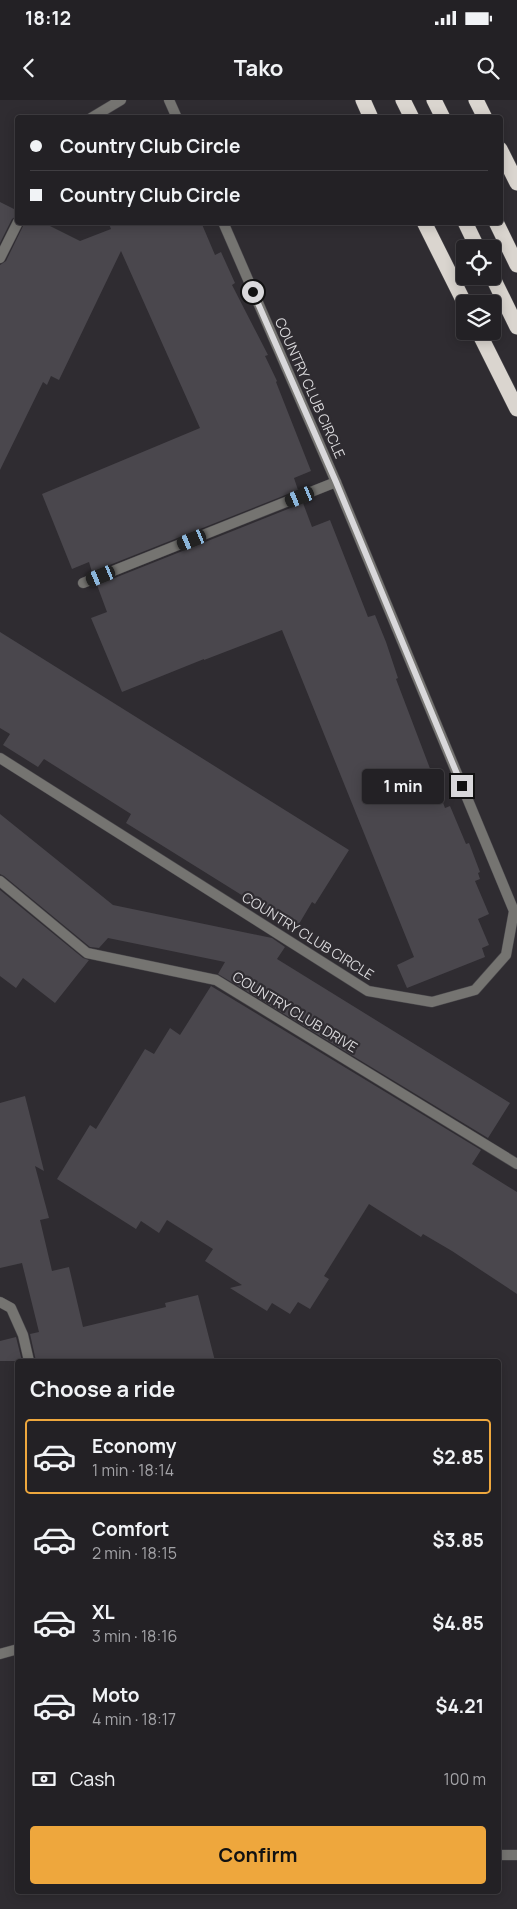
<!DOCTYPE html>
<meta charset="utf-8">
<style>
:root{--surface:#232125;--page:#2f2e32;--text:#f1f3f6;--muted:#a3a3a7;--line:#403e42;--accent:#eea73d}
body{margin:0;font-family:Manrope,sans-serif;background:var(--page);color:var(--text);height:100vh;display:flex;flex-direction:column;font-size:19px;white-space:nowrap}
*{box-sizing:border-box;margin:0}
p{font-size:16px;color:var(--muted)}
.icon{flex:none;width:28px;height:28px;fill:none;stroke:currentColor;stroke-width:2;stroke-linecap:round;stroke-linejoin:round}
.map{position:relative;flex:1;overflow:hidden}
.panel{position:absolute;left:15px;top:1259px;width:486px;height:535px;display:flex;flex-direction:column;background:var(--surface);border-radius:5px;box-shadow:0 2px 12px #0003,0 0 0 1px var(--line)}
.panel>*{flex:none}
.guide{position:absolute;left:15px;top:15px;width:488px;height:110px;border-radius:5px;box-shadow:0 2px 12px #0003,0 0 0 1px var(--line);display:grid;align-content:center;height:110px;padding:0 15px;background:var(--surface)}
.fabs{position:absolute;left:456px;top:140px;display:grid;gap:10px}
.fabs a{display:grid;place-items:center;width:45px;height:45px;border-radius:5px;background:var(--surface);box-shadow:0 2px 12px #0003,0 0 0 1px var(--line);font-size:25px}
.end{position:absolute;width:22px;height:22px;margin:-11px;border:6px solid #d9d8db;background:#111;box-shadow:0 0 0 2px #111}
.from{border-radius:50%}
.bubble{position:absolute;height:35px;border-radius:5px;background:var(--surface);box-shadow:0 2px 12px #0003,0 0 0 1px var(--line);font-size:16px;font-weight:700;line-height:35px;text-align:center}
.car{position:absolute;width:15px;height:30px;margin:-15px -8px;border-radius:6px;box-shadow:0 0 4px 1px #0007;background:linear-gradient(#222 24%,#8ab4d8 0 40%,#222 0 76%,#8ab4d8 0 86%,#222 0)}
.guide b{display:flex;align-items:center;gap:18px;height:48px;font-size:19px}
.guide b+b{border-top:1px solid var(--line)}
.guide i{width:12px;height:12px;background:var(--text)}
ul{padding:0;list-style:none}
li{display:flex;align-items:center;gap:15px;height:75px;margin:0 10px 8px;padding:0 5px;border:2px solid transparent;border-radius:5px}
li div{flex:1}
li b{display:block;font-size:19px}
li em{font-style:normal;font-weight:700}
li.active{border-color:var(--accent)}
li>.icon{width:45px;height:45px;stroke-width:1.5}
h2{padding:0 15px;font-size:22px;line-height:60px}
.pay{display:flex;align-items:center;gap:12px;height:55px;padding:0 15px;font-size:19px}
.pay p{margin-inline-start:auto}
.button{display:flex;gap:10px;margin-top:auto;padding:10px 15px}
.button a{flex:1;height:58px;border-radius:5px;background:var(--accent);color:#111;font-size:20px;font-weight:700;line-height:58px;text-align:center}
.status{display:flex;justify-content:space-between;align-items:center;height:35px;padding:0 25px;background:var(--surface);direction:ltr}
.status svg{height:14px;fill:currentColor}
header{display:flex;justify-content:space-between;align-items:center;height:65px;padding:0 15px;background:var(--surface);font-size:22px;font-weight:700}
.map>svg:first-child{display:block}
</style>
<div class="status"><b>18:12</b><svg viewBox="0 0 49 12"><path d="M0 12V9h3v3zM5 12V6h3v6zM10 12V3h3v9zM15 12V0h3v12zM26 1h20v11H26zM47 4h2v5h-2z"/></svg></div>
<header><svg class="icon" aria-label="back" viewBox="0 0 24 24"><path d="M15 5l-7 7 7 7"/></svg>Tako<svg class="icon" aria-label="search" viewBox="0 0 24 24"><circle cx="10" cy="10" r="6"/><path d="M15 15l6 6"/></svg></header>
<div class="map">
<svg width="517" height="1809" viewBox="0 0 517 1809">
<rect width="100%" height="100%" fill="#2f2c31"/>
<g fill="#4a474d">
<polygon points="0,102 18,111 18,115 12,119 0,143"/>
<polygon points="25,122 42,122 80,141 111,129 108,122 201,122 215,155 221,152 235,183 232,185 268,255 265,256 277,281 276,282 311,371 294,378 298,390 92,472 89,462 72,469 42,394 200,328 121,151 59,280 51,276 47,285 43,282 0,370 0,165 6,161"/>
<polygon points="303,403 312,427 330,420 368,517 375,515 386,542 398,578 396,579 445,708 450,706 466,744 469,743 480,772 478,773 480,779 475,781 489,814 478,819 489,845 482,848 485,857 407,888 397,865 414,857 282,530 204,560 204,559 122,592 91,518 107,512 97,485"/>
<polygon points="0,532 349,750 315,804 312,802 296,829 126,723 131,714 44,659 38,667 3,645 10,634 0,628"/>
<polygon points="0,714 113,805 272,838 285,847 277,859 510,1003 488,1038 218,874 225,862 108,838 99,848 90,847 4,776 0,774"/>
<polygon points="0,790 83,858 89,860 55,903 23,878 16,888 0,876"/>
<polygon points="211,886 481,1050 472,1064 517,1092 517,1194 452,1151 423,1134 421,1137 369,1104 324,1176 329,1179 310,1209 298,1202 290,1214 272,1203 267,1211 230,1188 242,1185 205,1161 213,1149 167,1120 159,1133 141,1121 136,1129 57,1079 90,1025 96,1029 145,949 154,954 170,928 180,935"/>
<polygon points="25,996 44,1071 35,1066 49,1118 40,1120 52,1171 69,1167 83,1227 166,1207 165,1203 198,1195 215,1261 36,1261 30,1234 39,1232 22,1163 0,1168 0,1003"/>
<polygon points="16,1237 22,1261 0,1261 0,1241"/>
</g>
<g fill="none" stroke-linecap="round" stroke-linejoin="round">
<g stroke="#4a484c" stroke-width="11">
<g id="service">
<polyline points="0,1202 11,1208 23,1235 29,1261"/>
<polyline points="0,1554 18,1549"/>
</g>
</g>
<g stroke="#4a484c" stroke-width="11">
<g id="minor">
<polyline points="169,0 177,18"/>
<polyline points="91,18 121,0"/>
<polyline points="0,158 18,122"/>
<polyline points="83,483 336,382"/>
<polyline points="0,658 368,891 432,902 475,890 506,855 514,811 336,382 223,122"/>
<polyline points="0,781 87,853 216,880 517,1064"/>
<polyline points="499,1755 517,1755"/>
</g>
</g>
<g stroke="#4a484c" stroke-width="16">
<g id="motorway">
<polyline points="363,0 371,18"/>
<polyline points="403,0 412,18"/>
<polyline points="434,0 443,18"/>
<polyline points="476,0 485,18"/>
<polyline points="500,49 517,83"/>
<polyline points="424,122 465,204"/>
<polyline points="465,122 478,149"/>
<polyline points="496,122 517,165"/>
<polyline points="492,176 517,227"/>
<polyline points="478,231 517,309"/>
</g>
</g>
<use href="#service" stroke="#757471" stroke-width="10"/>
<use href="#minor" stroke="#757471" stroke-width="10"/>
<use href="#motorway" stroke="#dad5cf" stroke-width="15"/>
</g>
<g fill="none" stroke-linecap="round" stroke-linejoin="round">
<polyline stroke="#d9d8db" stroke-width="6" points="253,192 336,382 462,686"/>
</g>
<g text-anchor="middle" stroke-width="4.5" stroke-linejoin="round" paint-order="stroke">
<g font-size="14" fill="#d9d8db" stroke="#2f2c31">
<text transform="translate(310 288) rotate(66)" y="5">COUNTRY CLUB CIRCLE</text>
<text transform="translate(308 836) rotate(32)" y="5">COUNTRY CLUB CIRCLE</text>
<text transform="translate(295 912) rotate(31)" y="5">COUNTRY CLUB DRIVE</text>
</g>
</g>
</svg>
<div class="fabs">
<a><svg class="icon" aria-label="locate" viewBox="0 0 24 24"><circle cx="12" cy="12" r="6"/><path d="M12 2v4M12 18v4M2 12h4M18 12h4"/></svg></a>
<a><svg class="icon" aria-label="layers" viewBox="0 0 24 24"><path d="M12 4l9 5-9 5-9-5zM3 14l9 5 9-5"/></svg></a>
</div>
<i class="end from" style="left:253px;top:192px"></i>
<i class="end" style="left:462px;top:686px"></i>
<div class="bubble" style="left:362px;top:669px;width:82px">1 min</div>
<i class="car" style="left:300px;top:397px;rotate:248deg"></i>
<i class="car" style="left:192px;top:440px;rotate:248deg"></i>
<i class="car" style="left:101px;top:476px;rotate:248deg"></i>
<div class="guide">
<b><i class="from"></i>Country Club Circle</b>
<b><i></i>Country Club Circle</b>
</div>
<section class="panel">
<h2>Choose a ride</h2>
<ul>
<li class="active"><svg class="icon" aria-label="car" viewBox="0 0 24 24"><path d="M5 17H2v-5l4-1 3-4h7l3 4 3 1v5h-3M9 17h6M6 11h13"/><circle cx="7" cy="17" r="2"/><circle cx="17" cy="17" r="2"/></svg><div><b>Economy</b><p>1 min · 18:14</p></div><em>$2.85</em></li>
<li><svg class="icon" aria-label="car" viewBox="0 0 24 24"><path d="M5 17H2v-5l4-1 3-4h7l3 4 3 1v5h-3M9 17h6M6 11h13"/><circle cx="7" cy="17" r="2"/><circle cx="17" cy="17" r="2"/></svg><div><b>Comfort</b><p>2 min · 18:15</p></div><em>$3.85</em></li>
<li><svg class="icon" aria-label="car" viewBox="0 0 24 24"><path d="M5 17H2v-5l4-1 3-4h7l3 4 3 1v5h-3M9 17h6M6 11h13"/><circle cx="7" cy="17" r="2"/><circle cx="17" cy="17" r="2"/></svg><div><b>XL</b><p>3 min · 18:16</p></div><em>$4.85</em></li>
<li><svg class="icon" aria-label="car" viewBox="0 0 24 24"><path d="M5 17H2v-5l4-1 3-4h7l3 4 3 1v5h-3M9 17h6M6 11h13"/><circle cx="7" cy="17" r="2"/><circle cx="17" cy="17" r="2"/></svg><div><b>Moto</b><p>4 min · 18:17</p></div><em>$4.21</em></li>
</ul>
<div class="pay"><svg class="icon" aria-label="cash" viewBox="0 0 24 24"><path d="M3 7h18v10H3z"/><circle cx="12" cy="12" r="2"/></svg>Cash<p>100 m</p></div>
<div class="button"><a>Confirm</a></div>
</section>
</div>
